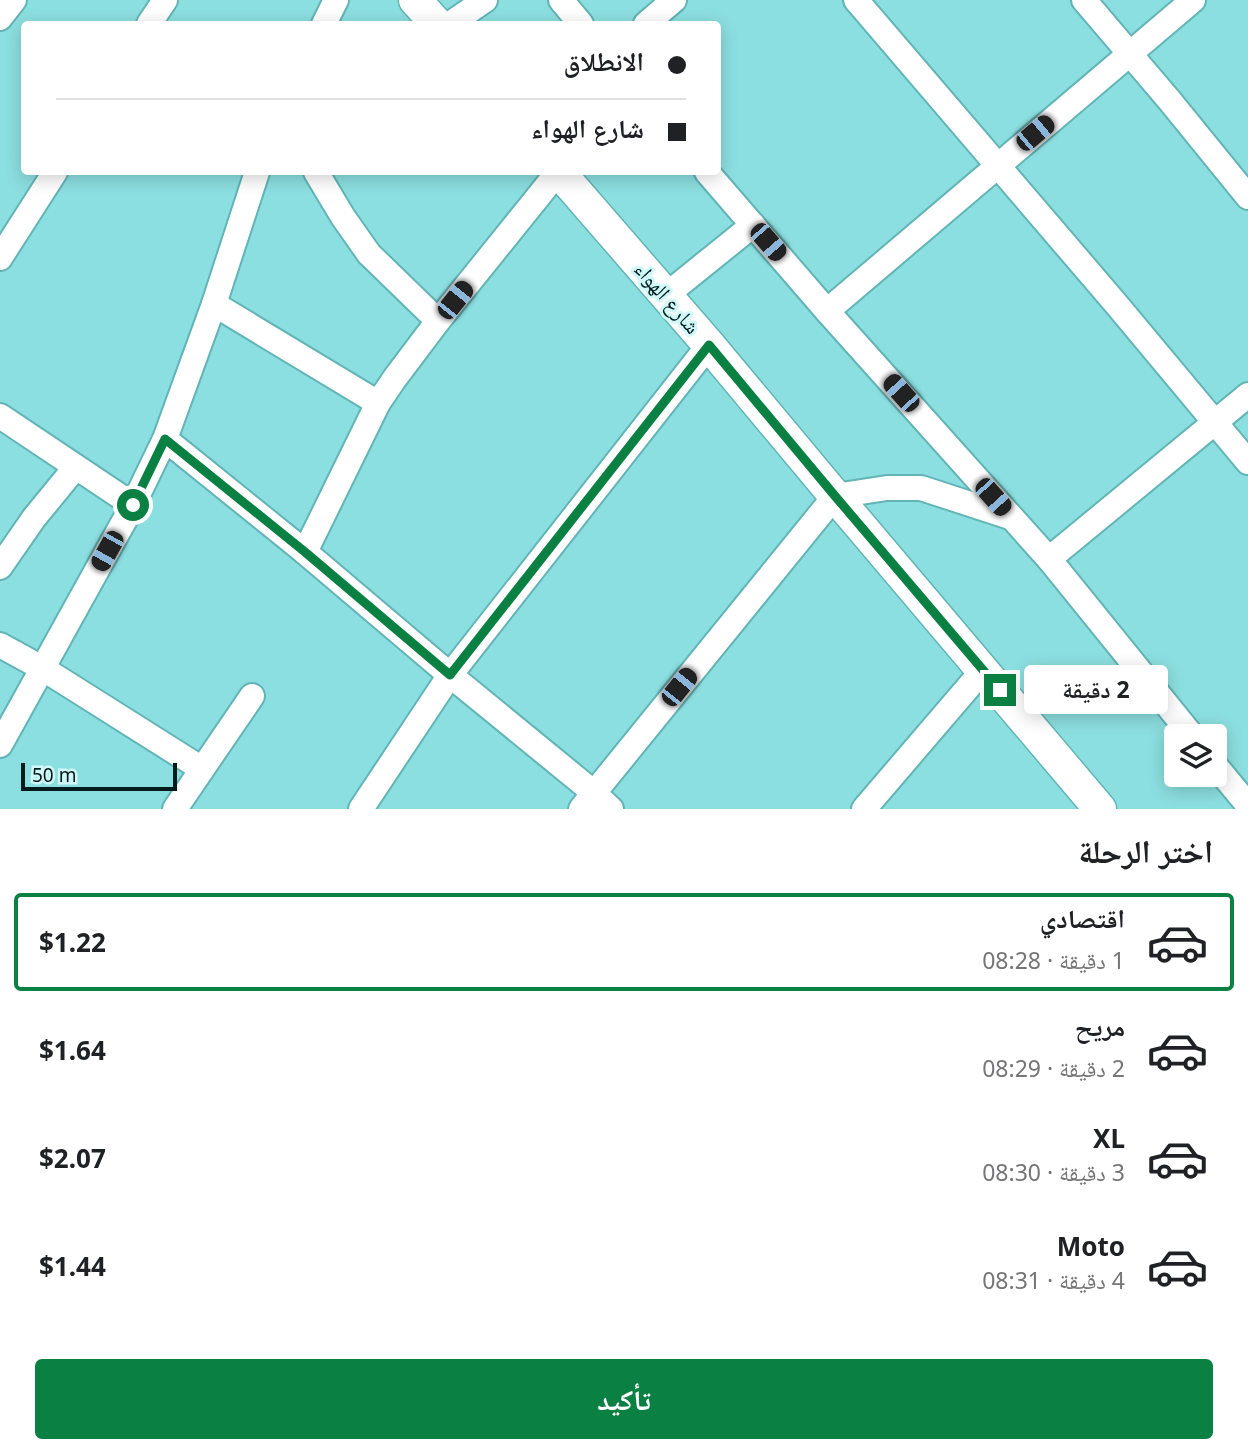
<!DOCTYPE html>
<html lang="ar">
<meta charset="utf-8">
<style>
:root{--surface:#fff;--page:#f2f2f2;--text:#202124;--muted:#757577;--line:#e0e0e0;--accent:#0b8043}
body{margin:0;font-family:"Noto Sans","Noto Naskh Arabic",sans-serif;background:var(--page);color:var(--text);direction:rtl;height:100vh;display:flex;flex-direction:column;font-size:26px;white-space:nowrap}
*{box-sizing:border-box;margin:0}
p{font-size:23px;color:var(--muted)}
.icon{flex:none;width:38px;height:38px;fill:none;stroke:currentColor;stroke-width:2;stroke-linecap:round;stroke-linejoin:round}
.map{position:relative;height:809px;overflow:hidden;direction:ltr}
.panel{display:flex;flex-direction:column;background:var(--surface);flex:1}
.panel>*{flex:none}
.hud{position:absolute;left:21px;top:21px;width:700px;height:154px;border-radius:7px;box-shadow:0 4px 18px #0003;direction:rtl;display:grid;align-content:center;height:154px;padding:0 35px;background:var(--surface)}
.controls{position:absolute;left:1164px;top:724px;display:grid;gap:14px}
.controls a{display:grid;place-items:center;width:63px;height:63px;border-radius:7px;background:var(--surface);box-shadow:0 4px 18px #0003;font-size:35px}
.scale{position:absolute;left:21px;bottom:18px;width:156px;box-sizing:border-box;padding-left:7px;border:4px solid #021c1d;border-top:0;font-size:19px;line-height:24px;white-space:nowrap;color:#021c1d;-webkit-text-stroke:5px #d1f8f8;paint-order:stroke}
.end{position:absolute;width:32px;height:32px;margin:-16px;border:9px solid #0b8043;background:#fff;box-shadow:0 0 0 4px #fff}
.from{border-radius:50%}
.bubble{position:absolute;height:49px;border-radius:7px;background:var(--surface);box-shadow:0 4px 18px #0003;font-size:23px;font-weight:700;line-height:49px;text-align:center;direction:rtl}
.car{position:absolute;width:21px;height:42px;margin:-21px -10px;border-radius:9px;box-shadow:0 0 5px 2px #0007;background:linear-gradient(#222 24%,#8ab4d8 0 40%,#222 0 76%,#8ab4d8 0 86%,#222 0)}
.hud b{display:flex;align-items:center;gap:24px;height:66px;font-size:26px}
.hud b+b{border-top:2px solid var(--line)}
.hud i{width:18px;height:18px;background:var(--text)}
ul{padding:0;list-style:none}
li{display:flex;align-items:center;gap:21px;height:98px;margin:0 14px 10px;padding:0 21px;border:4px solid transparent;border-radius:7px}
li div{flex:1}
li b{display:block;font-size:26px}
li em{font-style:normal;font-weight:700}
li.current{border-color:var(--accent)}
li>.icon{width:63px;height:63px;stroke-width:1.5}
h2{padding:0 35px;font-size:32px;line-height:84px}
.cta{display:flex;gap:14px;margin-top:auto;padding:14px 35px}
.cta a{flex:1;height:80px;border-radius:7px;background:var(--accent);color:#fff;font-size:28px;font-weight:700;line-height:80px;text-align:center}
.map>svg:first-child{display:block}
</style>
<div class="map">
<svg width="1248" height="809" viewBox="0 0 1248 809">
<rect width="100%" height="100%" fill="#8cdfe1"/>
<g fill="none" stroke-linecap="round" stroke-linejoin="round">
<g stroke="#62b4b6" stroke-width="28">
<g id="minor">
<polyline points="561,0 581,24"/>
<polyline points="856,0 1117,305 1248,462"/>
<polyline points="1084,0 1170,101 1248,197"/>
<polyline points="0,18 14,0"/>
<polyline points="149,24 165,0"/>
<polyline points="324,24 336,0"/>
<polyline points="450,24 485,0"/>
<polyline points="646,24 674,0"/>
<polyline points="316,172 343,217 369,254 438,321"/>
<polyline points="707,172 827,311 1049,559 1193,737"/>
<polyline points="0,258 55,172"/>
<polyline points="665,296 753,225"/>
<polyline points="214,304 378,403"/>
<polyline points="827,311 1193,0"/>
<polyline points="0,416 133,505"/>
<polyline points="165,439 305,552 450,675 593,792 611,809"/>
<polyline points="305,552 378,403 395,378 438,321 558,172"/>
<polyline points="1049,559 1248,395"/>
<polyline points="0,567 34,518 75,468"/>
<polyline points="0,645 42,668 202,769"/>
<polyline points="0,745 133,505 165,439 214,304 257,172"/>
<polyline points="1214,764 1248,805"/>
<polyline points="175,809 252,696"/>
<polyline points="361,809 450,675 709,345"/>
<polyline points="581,809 835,496 887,488 921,488 1010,517"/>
<polyline points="864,809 983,670"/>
</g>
</g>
<g stroke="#62b4b6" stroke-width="35">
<g id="tertiary">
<polyline points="415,0 437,24"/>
<polyline points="559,172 709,345 835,496 1100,809"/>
</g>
</g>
<use href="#minor" stroke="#fff" stroke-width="24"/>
<use href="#tertiary" stroke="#fff" stroke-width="32"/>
</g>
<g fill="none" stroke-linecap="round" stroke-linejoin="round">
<polyline stroke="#0b8043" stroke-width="9" points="133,505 165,439 305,552 450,675 709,345 835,496 1000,690"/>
</g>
<g text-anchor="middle" stroke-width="6" stroke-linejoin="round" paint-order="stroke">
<g font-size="21" fill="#021c1d" stroke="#d1f8f8">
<text transform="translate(667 298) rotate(49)" y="7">شارع الهواء</text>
</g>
</g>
</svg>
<div class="controls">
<a><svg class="icon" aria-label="layers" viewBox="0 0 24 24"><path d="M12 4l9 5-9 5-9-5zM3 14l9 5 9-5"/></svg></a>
</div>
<div class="scale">50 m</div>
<i class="end from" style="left:133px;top:505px"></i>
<i class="end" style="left:1000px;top:690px"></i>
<div class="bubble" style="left:1024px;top:665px;width:144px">2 دقيقة</div>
<i class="car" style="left:1035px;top:133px;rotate:50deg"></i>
<i class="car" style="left:768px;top:242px;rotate:139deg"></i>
<i class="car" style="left:455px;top:300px;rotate:39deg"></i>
<i class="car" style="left:901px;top:393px;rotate:318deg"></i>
<i class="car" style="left:993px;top:497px;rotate:138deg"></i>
<i class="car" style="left:107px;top:551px;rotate:209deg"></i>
<i class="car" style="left:679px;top:687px;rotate:39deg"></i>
<div class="hud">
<b><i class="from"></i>الانطلاق</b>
<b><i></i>شارع الهواء</b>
</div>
</div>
<section class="panel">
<h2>اختر الرحلة</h2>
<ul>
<li class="current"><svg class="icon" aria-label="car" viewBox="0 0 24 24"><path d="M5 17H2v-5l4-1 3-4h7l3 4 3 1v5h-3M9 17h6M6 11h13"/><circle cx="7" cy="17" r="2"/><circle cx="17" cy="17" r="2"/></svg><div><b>اقتصادي</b><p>1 دقيقة · 08:28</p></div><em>$1.22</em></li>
<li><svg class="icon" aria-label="car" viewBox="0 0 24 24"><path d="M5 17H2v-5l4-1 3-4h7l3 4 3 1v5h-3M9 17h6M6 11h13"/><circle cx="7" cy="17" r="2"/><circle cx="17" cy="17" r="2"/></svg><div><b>مريح</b><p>2 دقيقة · 08:29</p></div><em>$1.64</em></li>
<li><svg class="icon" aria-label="car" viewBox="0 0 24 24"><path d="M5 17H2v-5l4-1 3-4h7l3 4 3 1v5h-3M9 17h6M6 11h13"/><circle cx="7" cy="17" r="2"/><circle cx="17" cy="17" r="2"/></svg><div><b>XL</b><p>3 دقيقة · 08:30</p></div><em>$2.07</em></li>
<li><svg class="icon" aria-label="car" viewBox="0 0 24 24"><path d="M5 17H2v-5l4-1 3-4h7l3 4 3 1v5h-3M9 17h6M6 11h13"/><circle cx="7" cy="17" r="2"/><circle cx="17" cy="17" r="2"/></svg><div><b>Moto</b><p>4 دقيقة · 08:31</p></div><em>$1.44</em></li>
</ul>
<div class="cta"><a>تأكيد</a></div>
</section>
